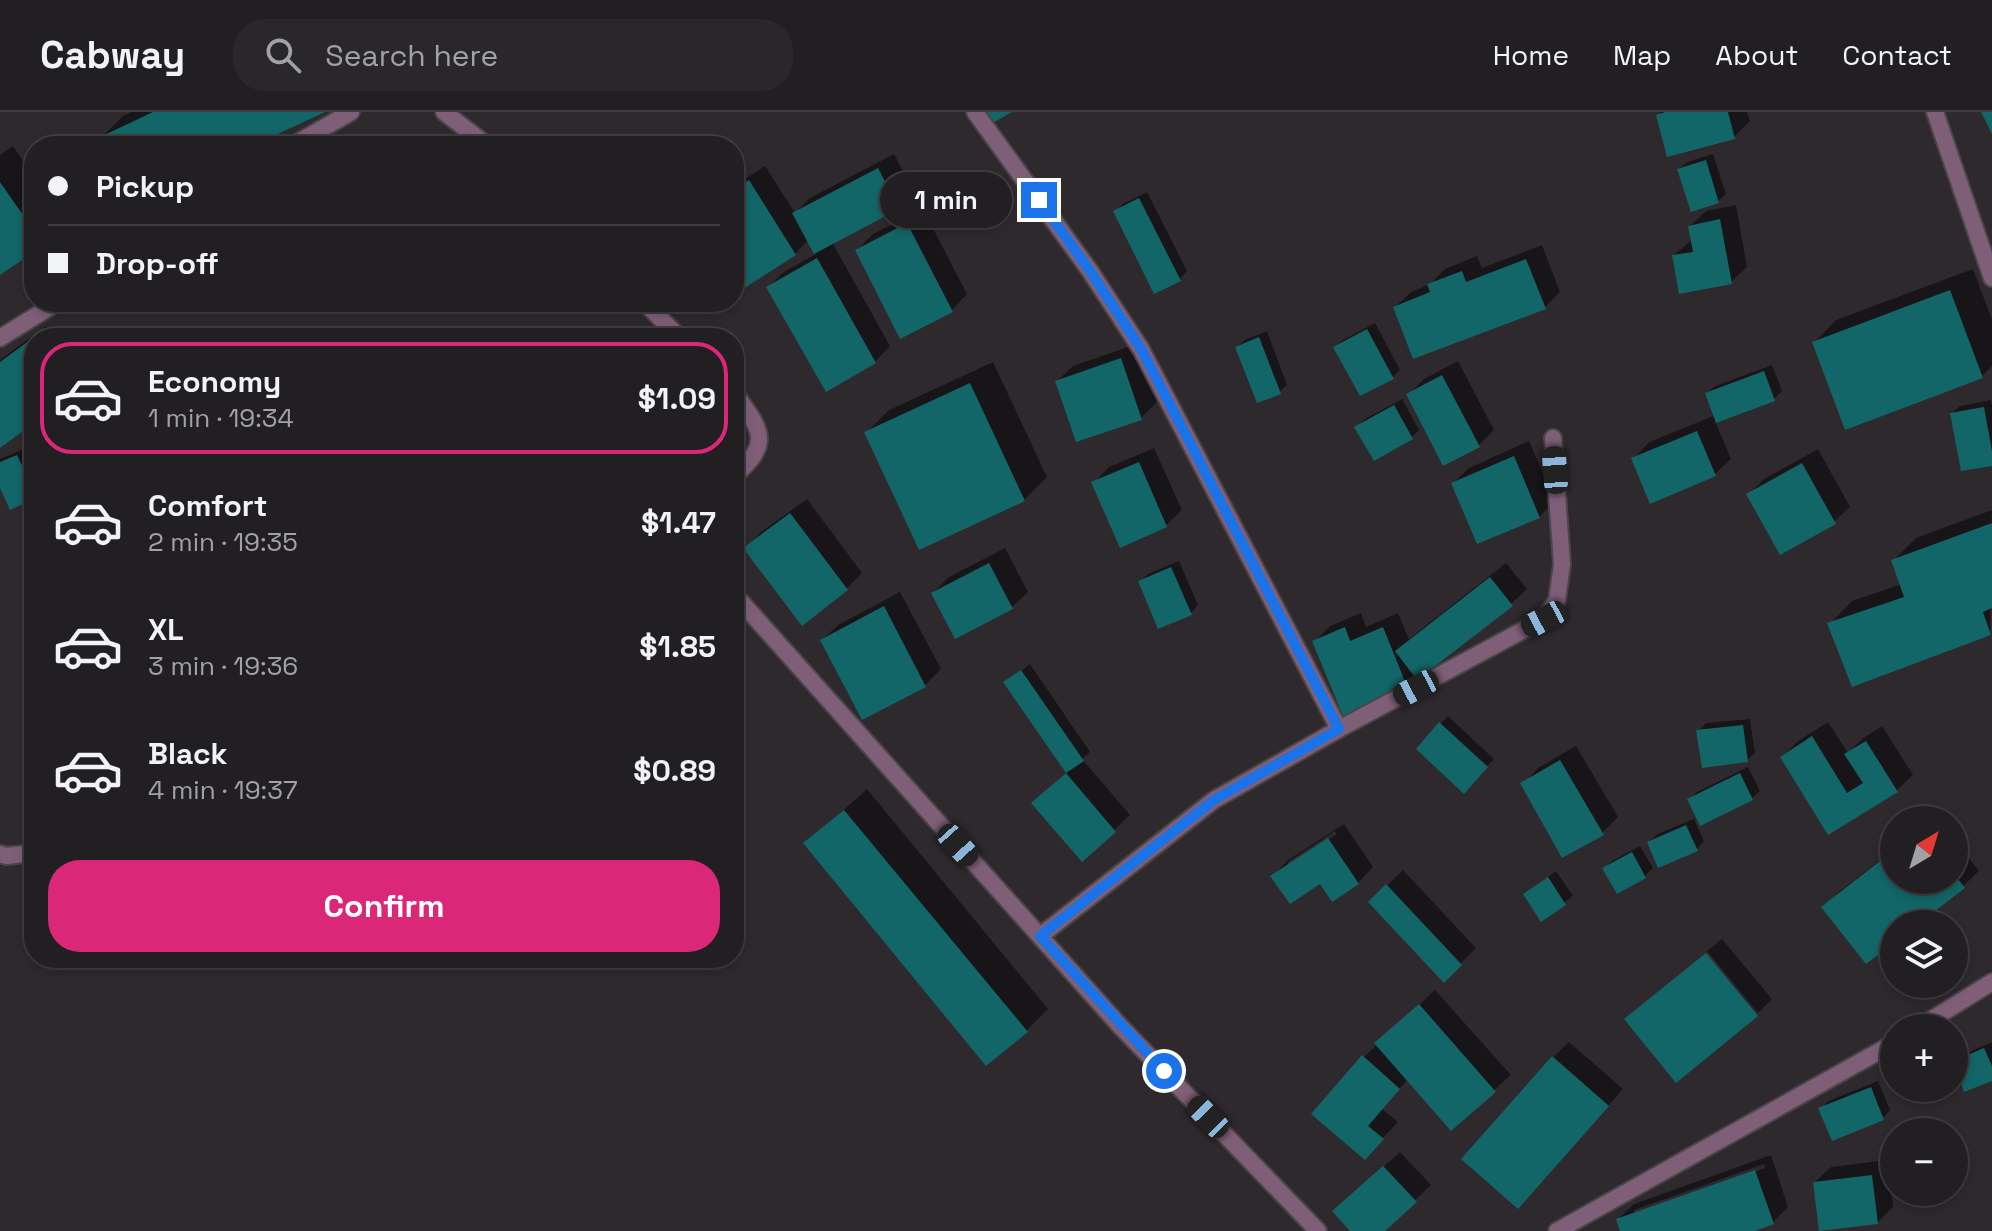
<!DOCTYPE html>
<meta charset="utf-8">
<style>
:root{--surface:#221f22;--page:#2a272a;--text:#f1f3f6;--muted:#a2a2a5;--line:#3f3d40;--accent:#db2777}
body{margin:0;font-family:"Space Grotesk",sans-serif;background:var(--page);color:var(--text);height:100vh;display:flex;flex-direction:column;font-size:30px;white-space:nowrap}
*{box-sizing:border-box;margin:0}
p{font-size:26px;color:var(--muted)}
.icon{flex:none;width:44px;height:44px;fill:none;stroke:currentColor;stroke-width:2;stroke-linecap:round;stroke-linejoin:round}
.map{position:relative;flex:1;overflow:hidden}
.side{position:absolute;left:24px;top:216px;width:720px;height:640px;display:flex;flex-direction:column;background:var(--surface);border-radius:32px;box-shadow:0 4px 12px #0003,0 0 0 2px var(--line)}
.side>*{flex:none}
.banner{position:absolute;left:24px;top:24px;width:720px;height:176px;border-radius:32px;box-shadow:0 4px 12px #0003,0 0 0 2px var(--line);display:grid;align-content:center;height:176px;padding:0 24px;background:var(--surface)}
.needle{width:52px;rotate:38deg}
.buttons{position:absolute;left:1880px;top:694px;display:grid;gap:16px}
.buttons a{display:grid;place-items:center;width:88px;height:88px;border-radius:50%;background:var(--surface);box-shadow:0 4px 12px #0003,0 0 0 2px var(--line);font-size:40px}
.end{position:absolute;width:36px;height:36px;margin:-18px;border:10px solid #1a73e8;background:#fff;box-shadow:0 0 0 4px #fff}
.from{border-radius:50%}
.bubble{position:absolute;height:56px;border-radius:28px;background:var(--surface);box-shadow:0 4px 12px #0003,0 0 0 2px var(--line);font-size:26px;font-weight:700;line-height:56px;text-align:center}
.car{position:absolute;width:24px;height:48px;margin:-24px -12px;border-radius:10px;box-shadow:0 0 6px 2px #0007;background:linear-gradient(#222 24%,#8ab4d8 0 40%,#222 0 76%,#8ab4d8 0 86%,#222 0)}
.banner b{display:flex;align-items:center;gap:28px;height:76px;font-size:30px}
.banner b+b{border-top:2px solid var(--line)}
.banner i{width:20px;height:20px;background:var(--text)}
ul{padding:14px 0 0;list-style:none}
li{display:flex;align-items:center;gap:24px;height:112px;margin:0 16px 12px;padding:0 8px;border:4px solid transparent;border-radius:32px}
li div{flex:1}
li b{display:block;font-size:30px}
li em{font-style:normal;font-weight:700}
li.current{border-color:var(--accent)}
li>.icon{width:72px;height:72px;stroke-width:1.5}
.button{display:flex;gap:16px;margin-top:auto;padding:16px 24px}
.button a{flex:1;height:92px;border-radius:32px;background:var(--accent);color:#fff;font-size:32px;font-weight:700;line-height:92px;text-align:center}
header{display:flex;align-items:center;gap:48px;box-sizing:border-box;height:112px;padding:0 40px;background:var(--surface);border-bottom:2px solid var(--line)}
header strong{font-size:38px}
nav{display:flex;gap:44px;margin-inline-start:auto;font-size:28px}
.search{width:560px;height:72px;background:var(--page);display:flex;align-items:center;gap:20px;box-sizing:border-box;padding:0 28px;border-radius:32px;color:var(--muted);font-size:30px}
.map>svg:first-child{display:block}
</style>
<header>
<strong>Cabway</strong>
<div class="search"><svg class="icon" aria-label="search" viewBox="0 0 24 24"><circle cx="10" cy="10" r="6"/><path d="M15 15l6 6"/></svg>Search here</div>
<nav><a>Home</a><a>Map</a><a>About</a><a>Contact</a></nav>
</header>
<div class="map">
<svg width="1992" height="1119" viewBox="0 0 1992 1119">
<rect width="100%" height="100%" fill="#2e292d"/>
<g fill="#0007" fill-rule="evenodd">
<polygon points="131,0 320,0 247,34 104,34 101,26 123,4"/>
<polygon points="1661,0 1747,0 1750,9 1734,25 1658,3"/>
<polygon points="13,34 34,65 34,137 0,160 0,43"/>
<polygon points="894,42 914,80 898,95 832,130 890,234 875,250 768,175 784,160 816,142 808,128 795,142 734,171 734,74 765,54 795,101 810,86"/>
<polygon points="1713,42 1726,82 1718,89 1679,57 1687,50"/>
<polygon points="1147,80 1187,159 1180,167 1115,100 1123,92"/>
<polygon points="1736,93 1747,155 1731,170 1674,143 1693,127 1690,114 1706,99"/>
<polygon points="923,97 967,182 952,198 857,138 873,122"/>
<polygon points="1542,133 1560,180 1545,195 1395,195 1411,180 1430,172 1445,157 1477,144 1482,156"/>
<polygon points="1973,157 1992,208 1992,254 1982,264 1814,231 1836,208"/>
<polygon points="1375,211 1400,258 1393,265 1335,235 1343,228"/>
<polygon points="46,214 55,226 34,226 34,308 0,334 0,248"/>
<polygon points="1267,219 1287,273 1279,280 1237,235 1245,228"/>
<polygon points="1137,232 1157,290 1141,306 1057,269 1073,254"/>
<polygon points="1458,249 1494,318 1479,333 1408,283 1424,267"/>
<polygon points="993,250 1047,365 1024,388 867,320 889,298"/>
<polygon points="1772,253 1782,279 1774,287 1715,309 1731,347 1715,362 1651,389 1634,346 1649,330 1716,303 1707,281 1715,274"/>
<polygon points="1402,287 1419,318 1412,325 1357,315 1365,307"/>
<polygon points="1991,288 1992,293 1992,352 1952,301 1960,294"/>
<polygon points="1529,329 1555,389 1539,405 1453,371 1469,356"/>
<polygon points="1154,336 1182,398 1166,413 1094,371 1109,355"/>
<polygon points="24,337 34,357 34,384 0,371 0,347"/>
<polygon points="1818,337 1850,395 1834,410 1749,382 1764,367"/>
<polygon points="807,387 862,461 847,476 802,511 746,436 761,420"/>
<polygon points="1992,398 1990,522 1830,512 1852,489 1902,472 1893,449 1916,426"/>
<polygon points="1005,436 1028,480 1012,495 933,481 949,465"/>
<polygon points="1179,449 1198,493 1191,501 1140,469 1148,462"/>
<polygon points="1506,451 1527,477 1511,492 1407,575 1314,530 1330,514 1361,501 1366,515 1398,501 1409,527"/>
<polygon points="900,480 941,557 925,573 863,606 822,528 838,513"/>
<polygon points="1030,552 1090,640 1082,647 1130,703 1083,747 1049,676 1067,660 1006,571"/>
<polygon points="1448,604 1494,647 1471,671 1418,636"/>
<polygon points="1750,607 1755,641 1747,648 1699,619 1706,611"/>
<polygon points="1828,610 1848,641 1862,627 1882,614 1913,663 1897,678 1829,720 1782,645 1798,629"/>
<polygon points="1576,634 1618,705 1602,721 1523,672 1538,656"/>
<polygon points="1748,655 1760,679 1752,686 1689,688 1697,680"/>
<polygon points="867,677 1048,897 1026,919 806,732"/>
<polygon points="1694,707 1704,729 1697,737 1650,730 1657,722"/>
<path d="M1344,712L1373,755L1358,771L1273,764L1288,748ZM1335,719L1337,722L1288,755V750Z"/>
<polygon points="1954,727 1979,759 1963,774 1915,812 1894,812 1894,828 1824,795 1839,780 1894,737 1894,768 1954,768"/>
<polygon points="1640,734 1653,756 1645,764 1617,779 1604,756 1612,749"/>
<polygon points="1403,758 1476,836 1444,868 1370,790"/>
<polygon points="1556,759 1573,784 1541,807 1525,782"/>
<polygon points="1722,827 1772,887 1758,901 1707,839"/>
<polygon points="1435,878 1511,963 1451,1016 1408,967 1382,997 1398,1010 1365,1045 1364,945"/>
<polygon points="1569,930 1623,977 1533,1079 1553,945"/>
<polygon points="1992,930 1992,967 1965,978 1954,950 1962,943"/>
<polygon points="1878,969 1890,998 1883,1006 1821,997 1828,989"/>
<polygon points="1400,1040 1431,1073 1382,1119 1353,1119 1351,1084"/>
<path d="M1771,1043L1788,1095L1773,1110L1749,1119H1622L1618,1107L1634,1092ZM1764,1052L1765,1056L1634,1103V1098Z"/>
<polygon points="1887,1048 1893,1095 1878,1110 1815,1070 1831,1055"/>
</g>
<g fill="#136668">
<polygon points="153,0 325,0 252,34 102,34 98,26"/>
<polygon points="984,0 1012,0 991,12"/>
<polygon points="1665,0 1728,0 1735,27 1667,45 1656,3"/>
<polygon points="1981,0 1992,0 1992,22"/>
<polygon points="1706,48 1719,91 1691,100 1677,57"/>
<polygon points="878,56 899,97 814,142 792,101"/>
<polygon points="749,68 796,143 738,180 734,174 734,78"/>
<polygon points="0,70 34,119 34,140 0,163"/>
<polygon points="1139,86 1181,169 1154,182 1113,99"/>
<polygon points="1720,107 1732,172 1679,182 1672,143 1693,140 1688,114"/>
<polygon points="907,111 953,200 900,227 855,138"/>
<polygon points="817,146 876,251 826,280 766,175"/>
<polygon points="1526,147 1546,197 1413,247 1393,195 1430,180 1427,172 1462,159 1466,170"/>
<polygon points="1950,178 1983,266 1845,318 1812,230"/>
<polygon points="1367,217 1394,267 1360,284 1333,235"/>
<polygon points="1259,225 1281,282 1257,291 1235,235"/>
<polygon points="30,228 34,234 34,311 0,336 0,250"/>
<polygon points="1121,246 1142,308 1076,330 1055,269"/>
<polygon points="1764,259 1775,289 1716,311 1705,281"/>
<polygon points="1442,263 1480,335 1443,354 1406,282"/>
<polygon points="970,271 1025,389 919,438 864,320"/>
<polygon points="1394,293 1413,327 1374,349 1354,315"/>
<polygon points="1984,295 1992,339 1992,354 1961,359 1950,301"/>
<polygon points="1697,319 1716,364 1650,392 1631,346"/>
<polygon points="17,343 34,379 34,387 10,398 0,376 0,350"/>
<polygon points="1514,344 1540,406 1477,432 1451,371"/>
<polygon points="1139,350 1167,415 1120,436 1091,370"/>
<polygon points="1802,351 1836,412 1780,443 1746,382"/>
<polygon points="790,401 848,478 802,514 743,436"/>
<polygon points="1992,411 1992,496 1983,500 1991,523 1852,575 1827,511 1904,485 1891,448"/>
<polygon points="989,451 1013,497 955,527 931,481"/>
<polygon points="1171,455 1192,503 1158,517 1138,469"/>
<polygon points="1490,465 1513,494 1417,568 1395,539"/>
<polygon points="884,494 926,575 862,608 820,528"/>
<polygon points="1345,515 1350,529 1383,515 1408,577 1343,604 1312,529"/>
<polygon points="1021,558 1084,649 1066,661 1003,570"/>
<polygon points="1439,610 1488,655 1464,682 1416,637"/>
<polygon points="1743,613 1748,650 1702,656 1696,618"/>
<polygon points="1812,624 1847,681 1863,671 1844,642 1866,629 1898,680 1828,723 1780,645"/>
<polygon points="1560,648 1604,723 1562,746 1520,671"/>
<polygon points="1066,661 1116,720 1082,750 1031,691"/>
<polygon points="1740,661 1753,688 1700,714 1687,687"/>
<polygon points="844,698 1028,920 986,954 803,731"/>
<polygon points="1686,713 1698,739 1658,756 1647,730"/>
<polygon points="1328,726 1359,772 1332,790 1320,772 1290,792 1270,764"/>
<polygon points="1894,738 1894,768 1954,768 1954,762 1965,776 1918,812 1894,812 1894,831 1866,852 1821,795"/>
<polygon points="1632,740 1646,766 1617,782 1602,756"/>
<polygon points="1548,765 1566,793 1541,810 1523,782"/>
<polygon points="1386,772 1462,853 1444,871 1368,790"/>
<polygon points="1706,841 1758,904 1676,971 1624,907"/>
<polygon points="1419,892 1496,980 1451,1019 1374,931"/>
<polygon points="1984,936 1992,954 1992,969 1964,980 1954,949"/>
<polygon points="1362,943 1400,977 1368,1014 1384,1027 1365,1048 1311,1002"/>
<polygon points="1552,944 1609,994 1518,1097 1461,1047"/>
<polygon points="1871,975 1884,1008 1832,1029 1818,996"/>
<polygon points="1383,1054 1417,1090 1385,1119 1350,1119 1332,1099"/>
<polygon points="1755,1058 1774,1112 1755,1119 1620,1119 1616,1107"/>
<polygon points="1872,1063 1878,1112 1819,1119 1813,1070"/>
</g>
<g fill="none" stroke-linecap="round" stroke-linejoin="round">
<g stroke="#494548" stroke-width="20">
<g id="street">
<polyline points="444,0 488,34"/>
<polyline points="975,0 1090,159 1141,237 1339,617"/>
<polyline points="1935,0 1992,166"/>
<polyline points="292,34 351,0"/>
<polyline points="644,190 680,226"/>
<polyline points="0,226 58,190"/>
<path d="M734,280C760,317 774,330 734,364"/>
<polyline points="734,482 1120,914 1318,1119"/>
<polyline points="0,742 6,744 34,741"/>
<polyline points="1040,824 1214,688 1339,617 1544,507 1557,488 1562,452 1553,326"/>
<polyline points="1918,916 1992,870"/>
<polyline points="1557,1119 1894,931"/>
</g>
</g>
<use href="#street" stroke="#7f5f78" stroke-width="16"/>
</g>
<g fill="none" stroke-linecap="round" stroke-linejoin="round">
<polyline stroke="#1a73e8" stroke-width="10" points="1039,88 1090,159 1141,237 1339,617 1214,688 1040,824 1164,959"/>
</g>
</svg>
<div class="buttons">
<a><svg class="needle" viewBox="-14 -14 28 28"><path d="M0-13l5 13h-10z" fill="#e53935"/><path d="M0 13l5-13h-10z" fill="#a2a2a5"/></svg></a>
<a><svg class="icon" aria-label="layers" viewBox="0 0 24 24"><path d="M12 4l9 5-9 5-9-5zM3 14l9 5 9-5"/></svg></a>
<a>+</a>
<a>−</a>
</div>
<i class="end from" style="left:1164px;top:959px"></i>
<i class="end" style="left:1039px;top:88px"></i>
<div class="bubble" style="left:880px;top:60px;width:132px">1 min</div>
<i class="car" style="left:1555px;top:358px;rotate:356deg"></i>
<i class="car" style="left:1544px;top:507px;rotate:242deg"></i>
<i class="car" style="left:1416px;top:576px;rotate:242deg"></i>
<i class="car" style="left:958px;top:733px;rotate:138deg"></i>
<i class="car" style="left:1208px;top:1005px;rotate:316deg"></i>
<div class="banner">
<b><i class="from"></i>Pickup</b>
<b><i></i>Drop-off</b>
</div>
<section class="side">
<ul>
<li class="current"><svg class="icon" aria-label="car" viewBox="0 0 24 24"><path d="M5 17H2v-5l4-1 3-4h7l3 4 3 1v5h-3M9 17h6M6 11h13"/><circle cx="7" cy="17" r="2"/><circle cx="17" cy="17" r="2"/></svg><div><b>Economy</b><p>1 min · 19:34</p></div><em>$1.09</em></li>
<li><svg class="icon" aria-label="car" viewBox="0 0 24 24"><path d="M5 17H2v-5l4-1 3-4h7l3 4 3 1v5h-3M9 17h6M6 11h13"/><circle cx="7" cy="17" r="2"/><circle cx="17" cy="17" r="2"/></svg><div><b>Comfort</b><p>2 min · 19:35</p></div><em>$1.47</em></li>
<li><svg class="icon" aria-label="car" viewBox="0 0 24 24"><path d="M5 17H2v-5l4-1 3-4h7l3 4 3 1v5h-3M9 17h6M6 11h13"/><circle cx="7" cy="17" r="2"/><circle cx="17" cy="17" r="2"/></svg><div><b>XL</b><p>3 min · 19:36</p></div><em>$1.85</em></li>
<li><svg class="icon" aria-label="car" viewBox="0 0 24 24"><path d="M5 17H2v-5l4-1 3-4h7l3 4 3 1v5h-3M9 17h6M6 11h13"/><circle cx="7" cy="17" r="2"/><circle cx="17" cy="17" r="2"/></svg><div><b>Black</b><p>4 min · 19:37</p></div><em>$0.89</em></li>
</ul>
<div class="button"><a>Confirm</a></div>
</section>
</div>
